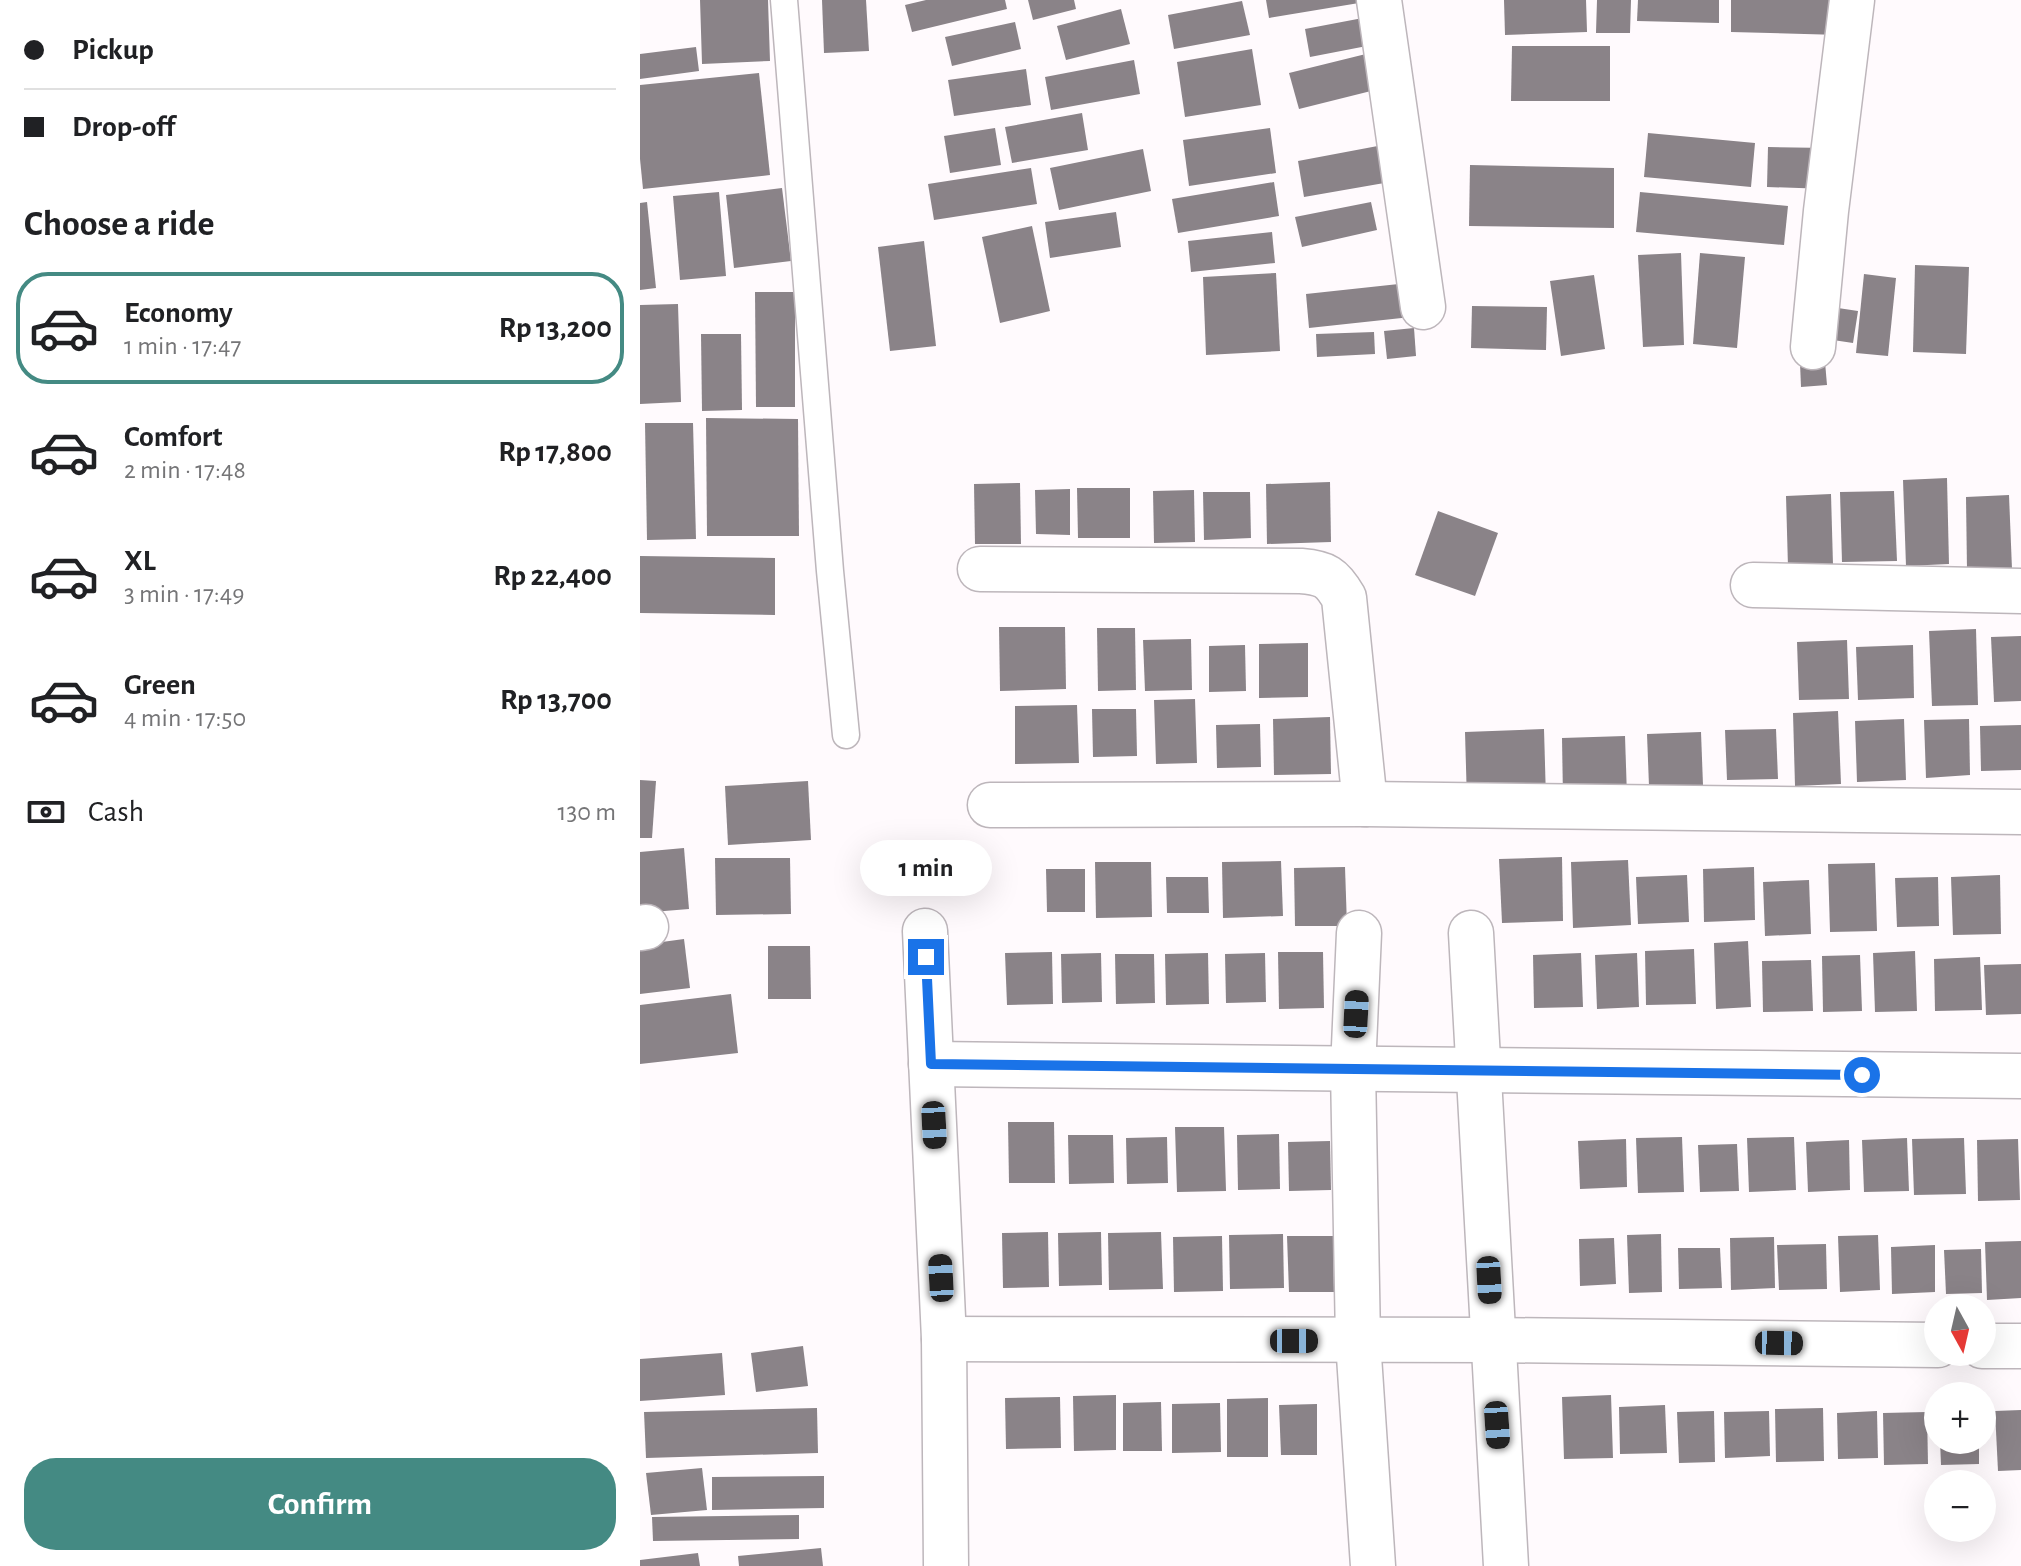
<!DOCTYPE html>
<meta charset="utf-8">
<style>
:root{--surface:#fff;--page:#f2f2f2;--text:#202124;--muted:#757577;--line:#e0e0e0;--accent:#448a83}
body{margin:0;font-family:"Alegreya Sans",sans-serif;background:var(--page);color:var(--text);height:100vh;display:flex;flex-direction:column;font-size:30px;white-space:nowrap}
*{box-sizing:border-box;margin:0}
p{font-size:26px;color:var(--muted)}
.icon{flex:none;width:44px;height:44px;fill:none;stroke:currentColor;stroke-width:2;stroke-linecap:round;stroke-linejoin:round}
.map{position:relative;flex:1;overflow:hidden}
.drawer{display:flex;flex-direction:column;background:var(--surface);width:640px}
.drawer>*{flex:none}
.hud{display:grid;align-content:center;height:176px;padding:0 24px;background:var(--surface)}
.needle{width:52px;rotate:172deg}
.fabs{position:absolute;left:1284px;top:1294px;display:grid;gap:16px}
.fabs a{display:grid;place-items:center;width:72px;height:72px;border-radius:50%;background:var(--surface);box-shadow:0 8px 32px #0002;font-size:40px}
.end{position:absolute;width:36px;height:36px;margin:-18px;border:10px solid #1a73e8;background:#fff;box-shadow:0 0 0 4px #fff}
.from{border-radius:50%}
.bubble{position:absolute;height:56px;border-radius:28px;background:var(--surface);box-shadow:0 8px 32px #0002;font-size:26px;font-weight:700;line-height:56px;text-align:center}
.car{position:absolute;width:24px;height:48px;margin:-24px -12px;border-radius:10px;box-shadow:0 0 6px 2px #0007;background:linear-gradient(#222 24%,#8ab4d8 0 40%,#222 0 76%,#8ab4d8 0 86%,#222 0)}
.hud b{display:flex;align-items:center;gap:28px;height:76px;font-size:30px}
.hud b+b{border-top:2px solid var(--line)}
.hud i{width:20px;height:20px;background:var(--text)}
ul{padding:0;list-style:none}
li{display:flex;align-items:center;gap:24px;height:112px;margin:0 16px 12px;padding:0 8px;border:4px solid transparent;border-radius:32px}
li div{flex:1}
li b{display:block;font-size:30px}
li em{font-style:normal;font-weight:700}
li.selected{border-color:var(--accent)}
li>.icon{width:72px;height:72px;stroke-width:1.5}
h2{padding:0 24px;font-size:36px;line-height:96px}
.pay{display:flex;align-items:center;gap:20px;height:88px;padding:0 24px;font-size:30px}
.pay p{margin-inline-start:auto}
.action{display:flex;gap:16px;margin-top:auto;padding:16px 24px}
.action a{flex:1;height:92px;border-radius:32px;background:var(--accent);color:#fff;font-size:32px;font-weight:700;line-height:92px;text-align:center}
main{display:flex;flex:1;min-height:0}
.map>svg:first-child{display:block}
</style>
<main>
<section class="drawer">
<div class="hud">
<b><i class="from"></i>Pickup</b>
<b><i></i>Drop-off</b>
</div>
<h2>Choose a ride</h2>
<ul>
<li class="selected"><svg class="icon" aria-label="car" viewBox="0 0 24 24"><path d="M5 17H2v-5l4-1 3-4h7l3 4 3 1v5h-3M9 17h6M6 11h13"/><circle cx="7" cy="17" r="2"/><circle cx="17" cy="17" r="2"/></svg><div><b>Economy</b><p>1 min · 17:47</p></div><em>Rp 13,200</em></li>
<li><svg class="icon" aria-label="car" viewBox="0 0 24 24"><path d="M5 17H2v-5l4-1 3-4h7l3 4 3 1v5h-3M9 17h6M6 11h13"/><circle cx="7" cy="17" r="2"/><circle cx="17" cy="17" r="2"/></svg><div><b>Comfort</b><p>2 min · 17:48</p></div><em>Rp 17,800</em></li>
<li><svg class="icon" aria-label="car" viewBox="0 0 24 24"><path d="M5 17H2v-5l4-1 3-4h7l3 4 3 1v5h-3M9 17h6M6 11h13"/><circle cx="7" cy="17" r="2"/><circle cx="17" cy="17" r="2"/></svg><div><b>XL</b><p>3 min · 17:49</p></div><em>Rp 22,400</em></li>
<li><svg class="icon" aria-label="car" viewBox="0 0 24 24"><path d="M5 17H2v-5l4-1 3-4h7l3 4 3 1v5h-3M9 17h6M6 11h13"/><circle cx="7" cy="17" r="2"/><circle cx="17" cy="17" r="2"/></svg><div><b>Green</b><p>4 min · 17:50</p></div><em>Rp 13,700</em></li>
</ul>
<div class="pay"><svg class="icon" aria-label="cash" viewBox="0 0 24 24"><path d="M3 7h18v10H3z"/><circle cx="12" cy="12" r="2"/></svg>Cash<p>130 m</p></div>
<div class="action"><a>Confirm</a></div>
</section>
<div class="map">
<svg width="1381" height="1566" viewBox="0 0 1381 1566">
<rect width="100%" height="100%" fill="#fffafd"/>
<g fill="#8a8388">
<polygon points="60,0 128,0 130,61 62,64"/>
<polygon points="182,0 226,0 229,51 184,53"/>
<polygon points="286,0 365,0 367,9 272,32 265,5"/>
<polygon points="388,0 434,0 436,9 393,20"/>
<polygon points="626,0 718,0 719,3 629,18"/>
<polygon points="864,0 946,0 947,32 865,35"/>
<polygon points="957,0 991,0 990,33 956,33"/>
<polygon points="998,0 1079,0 1079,23 997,21"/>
<polygon points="1091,0 1201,0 1200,35 1091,32"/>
<polygon points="602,1 610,35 534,49 528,15"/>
<polygon points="481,9 490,44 426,60 417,26"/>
<polygon points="728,17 732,45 670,57 665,29"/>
<polygon points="375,22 381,49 312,66 305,37"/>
<polygon points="872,46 970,46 970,101 871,101"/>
<polygon points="56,47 59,71 0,79 0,54"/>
<polygon points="612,49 621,105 545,117 537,62"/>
<polygon points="738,51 747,87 659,109 649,73"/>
<polygon points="494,60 500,94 411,110 405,77"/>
<polygon points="386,69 391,105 314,116 308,80"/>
<polygon points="119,73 130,175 3,189 0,159 0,85"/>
<polygon points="442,113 448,150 372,163 365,127"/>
<polygon points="355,128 361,165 310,173 304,136"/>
<polygon points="630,128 636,173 549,186 543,140"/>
<polygon points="1008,133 1115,143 1111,187 1004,177"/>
<polygon points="743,145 750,182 664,197 658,161"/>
<polygon points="1128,147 1188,148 1187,189 1127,187"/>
<polygon points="503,149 511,191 419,210 410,168"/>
<polygon points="830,165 974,168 974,228 829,226"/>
<polygon points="391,168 397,204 294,220 288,184"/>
<polygon points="634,182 639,216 538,233 532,199"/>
<polygon points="142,188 151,261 94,268 86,195"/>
<polygon points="79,192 86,276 40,280 33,196"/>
<polygon points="1000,192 1148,206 1144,245 996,232"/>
<polygon points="7,202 16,288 0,290 0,203"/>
<polygon points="731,202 737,230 662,247 655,217"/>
<polygon points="476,212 481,247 410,258 405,222"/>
<polygon points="392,226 410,311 360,323 342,237"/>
<polygon points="632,232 635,263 551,272 548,241"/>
<polygon points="284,241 296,346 250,351 238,247"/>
<polygon points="1041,253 1044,345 1003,347 998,255"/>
<polygon points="1060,253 1105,257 1097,348 1053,344"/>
<polygon points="1275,265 1329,267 1326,354 1273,352"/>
<polygon points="636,273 640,351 566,355 563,277"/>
<polygon points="1224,274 1256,278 1248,356 1216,353"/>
<polygon points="954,275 965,349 921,356 910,281"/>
<polygon points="768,283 771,317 669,328 666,294"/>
<polygon points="115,292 155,292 155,407 116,407"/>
<polygon points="38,304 41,402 0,404 0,305"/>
<polygon points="832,306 907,307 906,350 831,348"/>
<polygon points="1198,308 1218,311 1213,343 1193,340"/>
<polygon points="774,328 776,356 747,359 744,331"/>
<polygon points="734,332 735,354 677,357 676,334"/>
<polygon points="61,334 101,334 102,410 62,411"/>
<polygon points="1185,362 1187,385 1161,387 1160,363"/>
<polygon points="66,418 158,419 159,536 67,536"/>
<polygon points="5,423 53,423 56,539 7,540"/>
<polygon points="1307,478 1309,564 1266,566 1263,480"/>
<polygon points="690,482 691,542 627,544 626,484"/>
<polygon points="380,483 381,544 335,544 334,484"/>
<polygon points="437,488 490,488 490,538 438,538"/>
<polygon points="430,489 430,535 396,534 395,490"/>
<polygon points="554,490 555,542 514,543 513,491"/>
<polygon points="1254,491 1257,561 1202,562 1200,492"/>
<polygon points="563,492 610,492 611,538 564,540"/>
<polygon points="1191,494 1193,565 1148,567 1146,496"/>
<polygon points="1369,495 1372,569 1327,570 1326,497"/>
<polygon points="798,511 858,533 835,596 775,575"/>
<polygon points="0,556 135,558 135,615 0,613"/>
<polygon points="359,627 425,627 426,689 360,691"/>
<polygon points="457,628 495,628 496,690 458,691"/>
<polygon points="1336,629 1338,705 1292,706 1289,631"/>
<polygon points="1381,636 1381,701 1354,702 1351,637"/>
<polygon points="551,639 552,690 505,691 503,640"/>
<polygon points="1207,640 1209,699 1159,700 1157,642"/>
<polygon points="668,643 668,697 619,698 619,644"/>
<polygon points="605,645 606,691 569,692 569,646"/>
<polygon points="1273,645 1274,698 1218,700 1216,647"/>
<polygon points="555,699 557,763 516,764 514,700"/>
<polygon points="437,705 439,763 375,764 375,706"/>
<polygon points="452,709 496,709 497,756 453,757"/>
<polygon points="1198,711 1201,784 1155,786 1153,713"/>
<polygon points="690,717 691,774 634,775 633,719"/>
<polygon points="1264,719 1266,780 1217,782 1215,721"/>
<polygon points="1329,719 1330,775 1286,778 1284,720"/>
<polygon points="620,724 621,767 577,768 576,725"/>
<polygon points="1381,725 1381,770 1341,771 1340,726"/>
<polygon points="904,729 906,799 827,802 825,732"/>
<polygon points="1136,729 1138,779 1087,780 1085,730"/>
<polygon points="1061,732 1063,785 1009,786 1007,734"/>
<polygon points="985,736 987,796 923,798 922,738"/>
<polygon points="0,780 16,781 12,838 0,838"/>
<polygon points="168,781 171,840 88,845 85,786"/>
<polygon points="44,848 49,909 0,913 0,852"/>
<polygon points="922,857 923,921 862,923 859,859"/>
<polygon points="75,858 150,858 151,914 76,915"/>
<polygon points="988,860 991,925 933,928 931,862"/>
<polygon points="641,861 643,916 583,918 582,862"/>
<polygon points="455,862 511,862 512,917 456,918"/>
<polygon points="1235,863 1237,931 1190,932 1188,864"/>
<polygon points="705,867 707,926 655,926 654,868"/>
<polygon points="1114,867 1115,920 1064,922 1063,869"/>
<polygon points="406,869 445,869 445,912 407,912"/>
<polygon points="1047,875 1049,922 998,924 996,877"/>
<polygon points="1360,875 1361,934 1313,935 1311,877"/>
<polygon points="526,877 568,877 569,913 527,913"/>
<polygon points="1298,877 1299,926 1257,927 1255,878"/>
<polygon points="1169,880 1171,934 1125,936 1123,882"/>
<polygon points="44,939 50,988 0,994 0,945"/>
<polygon points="1108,941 1111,1007 1076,1009 1074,943"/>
<polygon points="128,946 170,946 171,999 128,999"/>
<polygon points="1054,949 1056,1004 1006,1005 1005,951"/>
<polygon points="1275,951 1277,1011 1235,1012 1233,953"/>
<polygon points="412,952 413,1004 367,1005 365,953"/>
<polygon points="638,952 683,952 684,1008 639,1009"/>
<polygon points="461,953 462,1002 422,1003 421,954"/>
<polygon points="568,953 569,1004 526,1005 525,954"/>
<polygon points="625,953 626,1002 586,1003 585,954"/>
<polygon points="941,953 943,1007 894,1008 893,955"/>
<polygon points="997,953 999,1007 957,1009 955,955"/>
<polygon points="475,954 514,954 515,1003 476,1004"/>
<polygon points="1220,955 1222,1011 1183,1012 1182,956"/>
<polygon points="1340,957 1342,1010 1295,1011 1294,959"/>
<polygon points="1171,960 1173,1011 1123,1012 1122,961"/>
<polygon points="1381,964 1381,1014 1346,1015 1344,965"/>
<polygon points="91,994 98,1053 0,1064 0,1005"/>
<polygon points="368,1122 414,1122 415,1183 369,1183"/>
<polygon points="535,1127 584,1127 586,1191 537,1192"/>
<polygon points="639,1134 640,1189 598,1190 597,1135"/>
<polygon points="428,1135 473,1135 474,1183 429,1184"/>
<polygon points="527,1137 528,1183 487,1184 486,1138"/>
<polygon points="1042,1137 1044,1192 998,1193 996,1138"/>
<polygon points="1154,1137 1156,1190 1109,1192 1107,1138"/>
<polygon points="1267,1138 1269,1191 1224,1192 1222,1140"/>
<polygon points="1324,1138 1326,1194 1274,1195 1272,1139"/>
<polygon points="986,1139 987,1187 940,1189 938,1141"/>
<polygon points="1378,1139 1380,1200 1338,1201 1337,1140"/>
<polygon points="1209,1140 1210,1190 1168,1192 1166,1142"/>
<polygon points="690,1141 691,1190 649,1191 648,1142"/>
<polygon points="1097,1144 1099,1191 1060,1192 1058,1145"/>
<polygon points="408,1232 409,1287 363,1288 362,1233"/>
<polygon points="461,1232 462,1285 419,1286 418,1233"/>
<polygon points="521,1232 523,1289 469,1290 468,1233"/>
<polygon points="643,1234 644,1288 590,1289 589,1235"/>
<polygon points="1021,1234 1022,1292 989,1293 987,1235"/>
<polygon points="1238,1235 1240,1290 1200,1292 1198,1236"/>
<polygon points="582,1236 583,1291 534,1292 533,1237"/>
<polygon points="647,1236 693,1236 694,1292 649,1292"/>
<polygon points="1134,1237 1135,1288 1091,1290 1090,1238"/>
<polygon points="974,1238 976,1284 940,1286 939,1239"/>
<polygon points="1381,1241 1381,1298 1347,1300 1345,1242"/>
<polygon points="1186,1244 1187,1289 1139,1290 1137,1245"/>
<polygon points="1295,1245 1295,1292 1252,1294 1251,1247"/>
<polygon points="1038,1248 1080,1248 1082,1288 1039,1289"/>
<polygon points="1341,1249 1342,1293 1306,1294 1304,1250"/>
<polygon points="163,1346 168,1386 116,1392 111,1353"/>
<polygon points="82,1353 85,1395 0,1401 0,1359"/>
<polygon points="476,1395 476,1450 434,1451 433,1396"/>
<polygon points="971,1395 973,1458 924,1459 922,1397"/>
<polygon points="420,1397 421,1448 366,1449 365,1398"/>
<polygon points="628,1398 628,1457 587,1457 587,1399"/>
<polygon points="521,1402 522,1451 483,1451 483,1403"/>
<polygon points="580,1403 581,1452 532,1453 532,1404"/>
<polygon points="677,1404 677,1455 641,1455 639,1405"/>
<polygon points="1025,1405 1027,1453 980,1454 979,1407"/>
<polygon points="177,1408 178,1453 6,1458 4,1412"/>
<polygon points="1183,1408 1184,1461 1136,1462 1135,1409"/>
<polygon points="1381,1410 1381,1470 1358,1471 1355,1411"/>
<polygon points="1074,1411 1075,1462 1039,1463 1037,1412"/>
<polygon points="1129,1411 1130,1456 1085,1458 1084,1412"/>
<polygon points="1237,1411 1238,1458 1198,1459 1197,1413"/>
<polygon points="1287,1412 1288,1464 1244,1465 1243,1413"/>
<polygon points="1300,1440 1339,1440 1339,1464 1301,1465"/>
<polygon points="62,1468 67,1510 11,1515 6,1473"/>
<polygon points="184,1476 184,1508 72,1510 72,1477"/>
<polygon points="159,1515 159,1539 13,1541 12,1517"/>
<polygon points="181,1548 183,1566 99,1566 98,1556"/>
<polygon points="58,1553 60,1566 0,1566 0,1560"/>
</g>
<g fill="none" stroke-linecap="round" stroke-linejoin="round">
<g stroke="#bdb6bb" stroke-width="29">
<polyline id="lane" points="144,0 190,571 206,735"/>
</g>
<g stroke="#bdb6bb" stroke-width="47">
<g id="street">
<polyline points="739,0 783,307"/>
<polyline points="1173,347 1186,211 1212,0"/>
<path d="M340,569L661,571C685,573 692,577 704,598L725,804"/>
<polyline points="1113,585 1381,591"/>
<polyline points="350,805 725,804 1381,812"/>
<polyline points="0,928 6,927"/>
<polyline points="285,931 304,1339 306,1566"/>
<polyline points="719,933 713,1069 718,1341 733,1566"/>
<polyline points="831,933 866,1566"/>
<polyline points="291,1064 1381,1076"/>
<polyline points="304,1339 852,1340 1298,1345"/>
<polyline points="1342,1346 1381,1346"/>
</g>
</g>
<use href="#lane" stroke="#fff" stroke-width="26"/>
<use href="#street" stroke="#fff" stroke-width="44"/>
</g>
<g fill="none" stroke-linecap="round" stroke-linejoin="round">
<polyline stroke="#1a73e8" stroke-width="10" points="286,957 291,1064 1222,1075"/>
</g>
</svg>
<div class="fabs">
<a><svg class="needle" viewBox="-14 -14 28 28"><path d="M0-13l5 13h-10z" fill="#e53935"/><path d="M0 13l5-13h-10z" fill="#757577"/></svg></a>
<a>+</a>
<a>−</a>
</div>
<i class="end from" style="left:1222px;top:1075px"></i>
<i class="end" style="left:286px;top:957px"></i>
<div class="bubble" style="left:220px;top:840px;width:132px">1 min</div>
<i class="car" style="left:716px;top:1014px;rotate:3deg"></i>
<i class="car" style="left:294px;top:1125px;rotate:177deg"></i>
<i class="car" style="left:301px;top:1278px;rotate:357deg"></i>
<i class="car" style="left:849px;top:1280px;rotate:177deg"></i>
<i class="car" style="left:654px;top:1341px;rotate:90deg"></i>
<i class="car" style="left:1139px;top:1343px;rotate:91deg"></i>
<i class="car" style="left:857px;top:1425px;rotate:176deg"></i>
</div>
</main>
